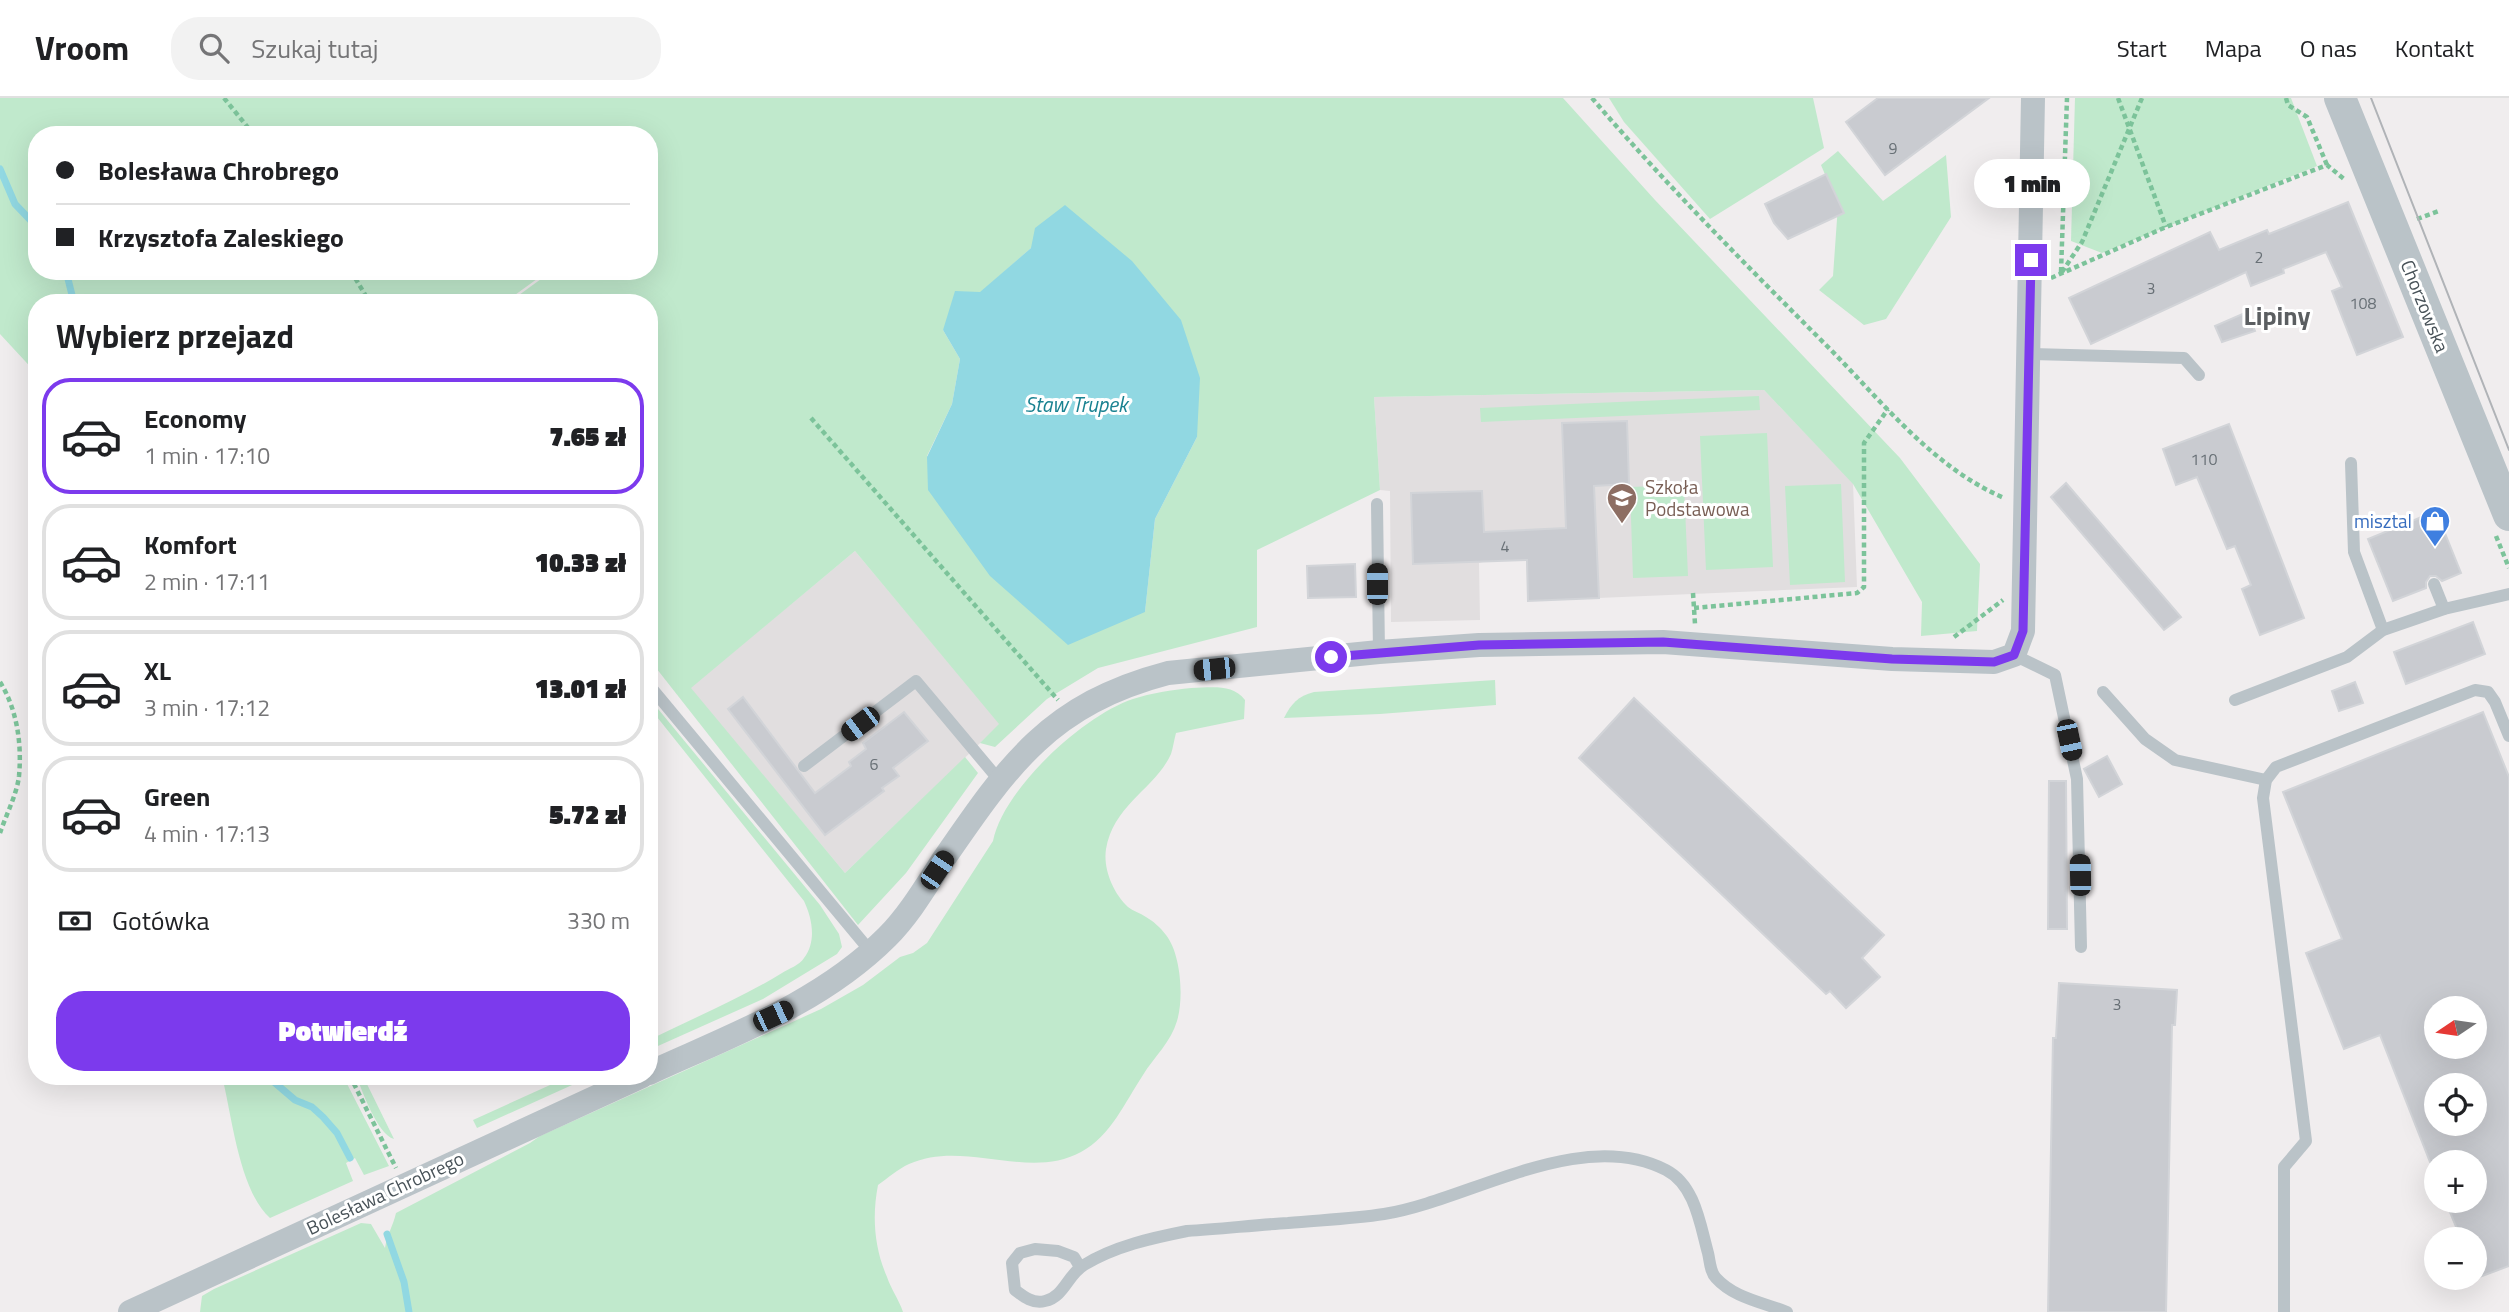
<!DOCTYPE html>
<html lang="pl">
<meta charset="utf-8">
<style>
:root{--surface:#fff;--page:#f2f2f2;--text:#202124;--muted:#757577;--line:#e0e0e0;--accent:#7c3aed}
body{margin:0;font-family:"Titillium Web",sans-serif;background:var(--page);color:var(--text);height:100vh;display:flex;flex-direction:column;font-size:26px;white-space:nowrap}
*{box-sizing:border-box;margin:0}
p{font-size:23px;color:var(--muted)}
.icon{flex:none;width:38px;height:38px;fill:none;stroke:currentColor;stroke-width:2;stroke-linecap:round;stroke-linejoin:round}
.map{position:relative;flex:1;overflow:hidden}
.sheet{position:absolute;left:28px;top:196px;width:630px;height:791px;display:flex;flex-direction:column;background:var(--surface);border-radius:28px;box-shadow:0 7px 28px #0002}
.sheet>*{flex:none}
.guide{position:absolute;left:28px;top:28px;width:630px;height:154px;border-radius:28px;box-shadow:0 7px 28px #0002;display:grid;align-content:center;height:154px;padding:0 28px;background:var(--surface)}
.needle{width:46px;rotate:257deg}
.tools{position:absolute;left:2424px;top:898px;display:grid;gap:14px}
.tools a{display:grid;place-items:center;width:63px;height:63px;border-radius:50%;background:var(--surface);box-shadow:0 7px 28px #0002;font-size:35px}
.end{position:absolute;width:32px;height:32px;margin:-16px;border:9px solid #7c3aed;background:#fff;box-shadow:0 0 0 4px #fff}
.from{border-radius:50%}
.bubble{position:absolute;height:49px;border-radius:24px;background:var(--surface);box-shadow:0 7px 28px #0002;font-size:23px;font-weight:800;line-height:49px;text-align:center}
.car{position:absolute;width:21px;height:42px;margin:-21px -10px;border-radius:9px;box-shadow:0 0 5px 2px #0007;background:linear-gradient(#222 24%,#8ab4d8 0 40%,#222 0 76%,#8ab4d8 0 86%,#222 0)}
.guide b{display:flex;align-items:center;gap:24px;height:66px;font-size:26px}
.guide b+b{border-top:2px solid var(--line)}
.guide i{width:18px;height:18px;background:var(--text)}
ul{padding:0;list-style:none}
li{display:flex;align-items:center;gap:21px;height:116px;margin:0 14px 10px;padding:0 14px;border:4px solid var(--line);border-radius:28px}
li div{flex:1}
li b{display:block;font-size:26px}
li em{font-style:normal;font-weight:800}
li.active{border-color:var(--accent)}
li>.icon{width:63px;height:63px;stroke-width:1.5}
h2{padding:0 28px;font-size:32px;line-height:84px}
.pay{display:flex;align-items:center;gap:18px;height:77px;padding:0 28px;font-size:26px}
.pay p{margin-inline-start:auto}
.cta{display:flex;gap:14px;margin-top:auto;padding:14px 28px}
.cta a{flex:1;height:80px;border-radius:28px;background:var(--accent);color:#fff;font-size:28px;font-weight:800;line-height:80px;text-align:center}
header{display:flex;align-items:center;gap:42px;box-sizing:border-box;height:98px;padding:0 35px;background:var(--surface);border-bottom:2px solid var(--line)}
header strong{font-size:33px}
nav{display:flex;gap:38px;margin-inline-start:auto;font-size:24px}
.search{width:490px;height:63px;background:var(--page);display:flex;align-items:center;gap:18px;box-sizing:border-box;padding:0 24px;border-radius:28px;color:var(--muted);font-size:26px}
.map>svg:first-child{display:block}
</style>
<header>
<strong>Vroom</strong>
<div class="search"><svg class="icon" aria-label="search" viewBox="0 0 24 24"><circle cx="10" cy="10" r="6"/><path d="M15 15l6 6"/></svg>Szukaj tutaj</div>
<nav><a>Start</a><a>Mapa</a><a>O nas</a><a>Kontakt</a></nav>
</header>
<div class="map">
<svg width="2509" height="1214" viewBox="0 0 2509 1214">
<rect width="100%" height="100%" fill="#f0edee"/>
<g fill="#e1dedf">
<polygon points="1764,292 1853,385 1857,489 1528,503 1526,462 1486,463 1479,465 1480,522 1391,524 1390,393 1380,392 1374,299"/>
<polygon points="855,453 1000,626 845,775 690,590"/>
</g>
<g fill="#c0e9cc" fill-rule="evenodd">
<path d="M0,0H1563L1655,102L1900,360L1980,466L1977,533L1921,538L1922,504L1853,386L1764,292L1374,299L1380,392L1257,452V529L1098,570L1047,601L995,649L980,645L999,626L855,453L691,590L845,775L965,659L978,675L906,775L858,827L649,561V205H508L552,173H649V37H37V173H548L504,205H37V276L0,236ZM1031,150L1197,339L1155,421L1145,514L927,358L952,306L960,261L943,232L980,195Z"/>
<polygon points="1609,0 1813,0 1824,50 1710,121 1624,24"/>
<polygon points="2075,0 2291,0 2317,68 2102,155 2071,143"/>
<polygon points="1838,53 1883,103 1946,57 1951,119 1886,221 1864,227 1819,192 1833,178 1838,107 1821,67"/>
<polygon points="1759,298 1760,312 1481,324 1480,310"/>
<polygon points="1767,335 1773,469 1706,472 1700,338"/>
<polygon points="1841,386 1845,484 1790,487 1785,388"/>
<polygon points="1684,387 1688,478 1633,480 1630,389"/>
<path d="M1495,582L1496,607L1380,616L1284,620C1291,606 1298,598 1314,594Z"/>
<path d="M1191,590C1210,590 1232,585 1245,602L1244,621L1176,635C1174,642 1173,650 1171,656C1155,691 1114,706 1106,751C1103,771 1113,795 1128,809C1133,813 1140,815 1146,819C1153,823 1161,830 1166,837C1181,856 1184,900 1177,923C1171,944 1154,959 1143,977C1125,1004 1111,1038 1081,1054C1028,1083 964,1041 909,1066C898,1071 888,1080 878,1087C872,1118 874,1149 887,1179C891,1191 899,1202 903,1214H200L202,1198L214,1191L361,1125L371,1126L385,1150C387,1137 393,1128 396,1115L530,1045L540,1038L821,911L863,887L900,859L913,855L927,845L993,743C1003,691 1084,617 1133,601C1151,595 1172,592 1191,590Z"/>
<path d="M649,600L820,807L839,836L842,849L837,856L763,901L649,952V942C693,920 740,901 782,875C788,871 800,867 804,860C817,843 812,820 804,803L649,609Z"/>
<path d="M222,978H343L389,1068L364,1077L355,1060L346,1065L353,1083L270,1120C239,1092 232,1018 222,978Z"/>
<path d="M356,978H363L394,1041C377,1036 363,994 356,978Z"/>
<polygon points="570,978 592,978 477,1030 473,1022"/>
</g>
<polygon fill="#91d8e2" points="1065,107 1132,163 1181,222 1200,280 1197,339 1155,421 1145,514 1068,547 990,478 928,392 927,359 952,306 960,261 943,232 955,193 980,194 1031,150 1035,130"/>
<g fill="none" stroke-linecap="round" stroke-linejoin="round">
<g stroke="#91d8e2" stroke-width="7">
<polyline points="0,71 15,106 37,129"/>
<polyline points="66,173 74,205"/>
<polyline points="267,978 295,1002 312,1009 323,1019 337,1035 350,1060"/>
<polyline points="387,1136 404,1184 409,1214"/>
</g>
</g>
<g fill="#c9cbd0" stroke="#d2d4d8" stroke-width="2" fill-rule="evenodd">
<polygon points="1878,0 1989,0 1885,77 1846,24"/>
<polygon points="1826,76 1844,115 1788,141 1774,125 1765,106"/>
<polygon points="2348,104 2403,239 2357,257 2332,193 2342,189 2326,154 2283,171 2284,175 2251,188 2246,174 2091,246 2069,200 2210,134 2219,152 2267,132 2269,136"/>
<polygon points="2247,214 2255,233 2222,244 2215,228"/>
<polygon points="1627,323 1629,386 1594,388 1599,500 1528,503 1527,462 1413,466 1411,395 1482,393 1484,434 1566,430 1562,325"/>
<polygon points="2229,326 2304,520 2260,537 2242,491 2251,487 2235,448 2227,451 2197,379 2176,387 2163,351"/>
<polygon points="2066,385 2181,519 2164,532 2051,399"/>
<polygon points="2436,413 2461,475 2442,483 2436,478 2430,478 2426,484 2426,490 2393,503 2368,441"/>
<polygon points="1355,466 1356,499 1308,500 1307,468"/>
<polygon points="2473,524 2485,556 2406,586 2394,554"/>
<polygon points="2355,584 2363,605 2339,613 2332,593"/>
<polygon points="743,599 815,695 851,668 849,664 866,651 863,645 904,614 928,643 893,670 899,678 882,690 884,693 825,737 728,611"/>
<polygon points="1634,600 1884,837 1862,860 1880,879 1846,910 1830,893 1826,896 1579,660"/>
<path d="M2483,614L2509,679V1168L2474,1181V1141H2461L2445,1102H2474V1064H2430L2380,937L2344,951L2306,855L2342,841L2283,694ZM2436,910H2474V948H2436ZM2436,987H2474V1026H2436Z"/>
<polygon points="2107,658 2122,686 2099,699 2084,671"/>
<polygon points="2049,683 2066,683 2067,831 2048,831"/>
<polygon points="2059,885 2177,892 2175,927 2172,927 2166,1214 2048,1214 2053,940 2056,940"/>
</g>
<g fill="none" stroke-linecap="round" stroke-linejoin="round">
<g stroke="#7cc39a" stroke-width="4.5" stroke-dasharray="5 3.5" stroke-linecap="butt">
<polyline points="224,0 254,37"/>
<path d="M1592,0C1667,88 1749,170 1831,252C1883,305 1934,370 2004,400"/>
<polyline points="2118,0 2166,129"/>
<polyline points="2286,0 2288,7 2307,19 2327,67"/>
<polyline points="2417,121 2439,113"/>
<polyline points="351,173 370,205"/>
<polyline points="2061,174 2067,0"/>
<polyline points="2062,174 2082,144 2142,0"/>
<polyline points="2051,180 2166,129 2327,67 2344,81"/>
<polyline points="811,320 1058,602"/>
<polyline points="2496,438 2509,470"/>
<polyline points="1693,495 1695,526"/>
<polyline points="1694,510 1857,495 1864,489 1864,345 1888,311"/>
<polyline points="1954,539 2003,502"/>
<path d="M0,584C17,611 22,646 19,678C17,696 6,717 0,735"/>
<polyline points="350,978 396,1070"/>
</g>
<g stroke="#bac3c8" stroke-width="12">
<polyline points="2029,256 2184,260 2199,277"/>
<polyline points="2351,365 2354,454 2383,532"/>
<polyline points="1377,406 1379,554"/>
<polyline points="2434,486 2444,511"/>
<polyline points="2014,557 2055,577 2077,681 2081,849"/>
<polyline points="649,587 871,854"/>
<polyline points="2103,594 2145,641 2175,662 2266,682"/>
<polyline points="2235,602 2347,559 2383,532 2444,511 2509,496"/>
<polyline points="804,668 916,583 999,682"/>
<path d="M1080,1169L1074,1159L1058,1153L1035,1151L1020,1155L1012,1165L1015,1192C1024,1199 1033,1206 1045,1203C1064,1199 1068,1176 1084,1167C1115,1148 1152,1140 1187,1133C1221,1131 1255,1127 1288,1125C1320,1122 1352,1121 1384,1116C1470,1102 1580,1028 1666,1072C1695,1087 1700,1126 1708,1155C1710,1163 1710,1174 1716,1180C1734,1200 1762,1204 1787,1214"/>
<polyline points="2284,1214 2284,1069 2306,1043 2263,700 2266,682 2276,669 2475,592 2488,594 2495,604 2509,638"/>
</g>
<g stroke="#bac3c8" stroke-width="24">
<path d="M649,975C732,937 821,905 887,839C909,817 926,788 943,762C1009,666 1050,606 1168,575L1379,554L1479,547L1663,544L1892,561L1994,564L2014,557L2023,533L2033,0"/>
<polyline points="130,1214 642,978"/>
</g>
<polyline stroke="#bac3c8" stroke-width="32" points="2340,0 2509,417"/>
<polyline stroke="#b0b3b7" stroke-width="2" points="2371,0 2509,352"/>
</g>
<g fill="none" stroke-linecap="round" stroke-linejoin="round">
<polyline stroke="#7c3aed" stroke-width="9" points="1331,559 1479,547 1663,544 1892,561 1994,564 2014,557 2023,533 2031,162"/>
</g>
<defs>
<g id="school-pin" transform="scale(1.575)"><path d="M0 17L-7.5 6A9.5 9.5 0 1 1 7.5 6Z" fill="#8d6e63" stroke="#fff"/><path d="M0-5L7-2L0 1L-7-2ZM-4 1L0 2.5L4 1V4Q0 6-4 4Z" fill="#fff"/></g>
<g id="shop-pin" transform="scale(1.575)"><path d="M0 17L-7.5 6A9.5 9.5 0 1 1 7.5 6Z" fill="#3f7fe0" stroke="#fff"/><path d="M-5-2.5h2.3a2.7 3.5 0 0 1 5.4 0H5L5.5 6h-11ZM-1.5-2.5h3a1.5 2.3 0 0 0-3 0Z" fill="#fff"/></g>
</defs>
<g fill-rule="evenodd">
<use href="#school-pin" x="1622" y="400"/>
<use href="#shop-pin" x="2435" y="423"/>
</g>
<g text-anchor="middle" stroke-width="6" stroke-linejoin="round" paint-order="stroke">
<g font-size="16" fill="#687076">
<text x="1893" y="56">9</text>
<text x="2259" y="165">2</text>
<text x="2151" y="196">3</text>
<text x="2363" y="211">108</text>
<text x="2204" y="367">110</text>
<text x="1505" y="454">4</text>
<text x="874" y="672">6</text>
<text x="2117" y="912">3</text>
</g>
<g font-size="19" fill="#485258" stroke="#fff">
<text transform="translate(2425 208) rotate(68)" y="7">Chorzowska</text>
<text transform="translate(385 1095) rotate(-25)" y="7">Bolesława Chrobrego</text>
</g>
<g font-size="19" fill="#785e54" stroke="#fff" text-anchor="start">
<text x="1645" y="396">Szkoła<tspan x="1645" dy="22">Podstawowa</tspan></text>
</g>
<g font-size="19" fill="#366cbe" stroke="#fff" text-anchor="end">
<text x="2412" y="430">misztal</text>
</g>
<g font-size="21" font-style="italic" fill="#1a8291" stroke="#fff">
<text x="1076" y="314">Staw Trupek</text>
</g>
<g font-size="26" font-weight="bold" fill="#5b5e61" stroke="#fff">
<text x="2277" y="227">Lipiny</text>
</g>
</g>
</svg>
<div class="tools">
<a><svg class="needle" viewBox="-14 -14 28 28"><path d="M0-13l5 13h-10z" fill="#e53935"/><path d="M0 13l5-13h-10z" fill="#757577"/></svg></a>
<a><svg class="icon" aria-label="locate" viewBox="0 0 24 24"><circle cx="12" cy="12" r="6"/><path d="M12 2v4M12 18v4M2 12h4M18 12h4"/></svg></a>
<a>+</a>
<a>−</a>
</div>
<i class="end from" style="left:1331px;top:559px"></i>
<i class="end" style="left:2031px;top:162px"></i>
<div class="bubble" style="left:1974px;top:61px;width:116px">1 min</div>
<i class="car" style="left:1377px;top:486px;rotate:0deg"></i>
<i class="car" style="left:1214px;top:571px;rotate:264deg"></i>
<i class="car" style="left:860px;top:626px;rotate:233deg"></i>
<i class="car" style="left:2069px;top:642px;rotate:168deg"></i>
<i class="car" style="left:937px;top:772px;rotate:34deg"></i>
<i class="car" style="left:2080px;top:777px;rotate:359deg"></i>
<i class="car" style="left:773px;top:918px;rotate:65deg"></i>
<div class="guide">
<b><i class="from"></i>Bolesława Chrobrego</b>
<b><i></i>Krzysztofa Zaleskiego</b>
</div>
<section class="sheet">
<h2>Wybierz przejazd</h2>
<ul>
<li class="active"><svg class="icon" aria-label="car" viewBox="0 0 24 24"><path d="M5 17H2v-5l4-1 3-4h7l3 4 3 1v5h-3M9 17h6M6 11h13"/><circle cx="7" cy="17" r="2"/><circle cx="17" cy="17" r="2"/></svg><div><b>Economy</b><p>1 min · 17:10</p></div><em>7.65 zł</em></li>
<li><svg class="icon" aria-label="car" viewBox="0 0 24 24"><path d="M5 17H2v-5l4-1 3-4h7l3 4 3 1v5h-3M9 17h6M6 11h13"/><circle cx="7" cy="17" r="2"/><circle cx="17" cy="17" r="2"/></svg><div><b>Komfort</b><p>2 min · 17:11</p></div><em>10.33 zł</em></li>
<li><svg class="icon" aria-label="car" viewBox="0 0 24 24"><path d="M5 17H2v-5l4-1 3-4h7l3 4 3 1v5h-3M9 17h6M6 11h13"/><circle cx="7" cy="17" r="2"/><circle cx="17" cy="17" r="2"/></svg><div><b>XL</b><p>3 min · 17:12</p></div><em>13.01 zł</em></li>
<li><svg class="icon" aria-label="car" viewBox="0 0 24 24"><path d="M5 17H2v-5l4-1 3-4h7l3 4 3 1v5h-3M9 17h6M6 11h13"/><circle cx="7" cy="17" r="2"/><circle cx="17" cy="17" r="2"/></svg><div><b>Green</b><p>4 min · 17:13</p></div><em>5.72 zł</em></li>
</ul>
<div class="pay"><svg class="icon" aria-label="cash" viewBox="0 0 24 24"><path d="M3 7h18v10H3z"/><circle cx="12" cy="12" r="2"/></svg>Gotówka<p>330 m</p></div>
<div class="cta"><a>Potwierdź</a></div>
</section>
</div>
